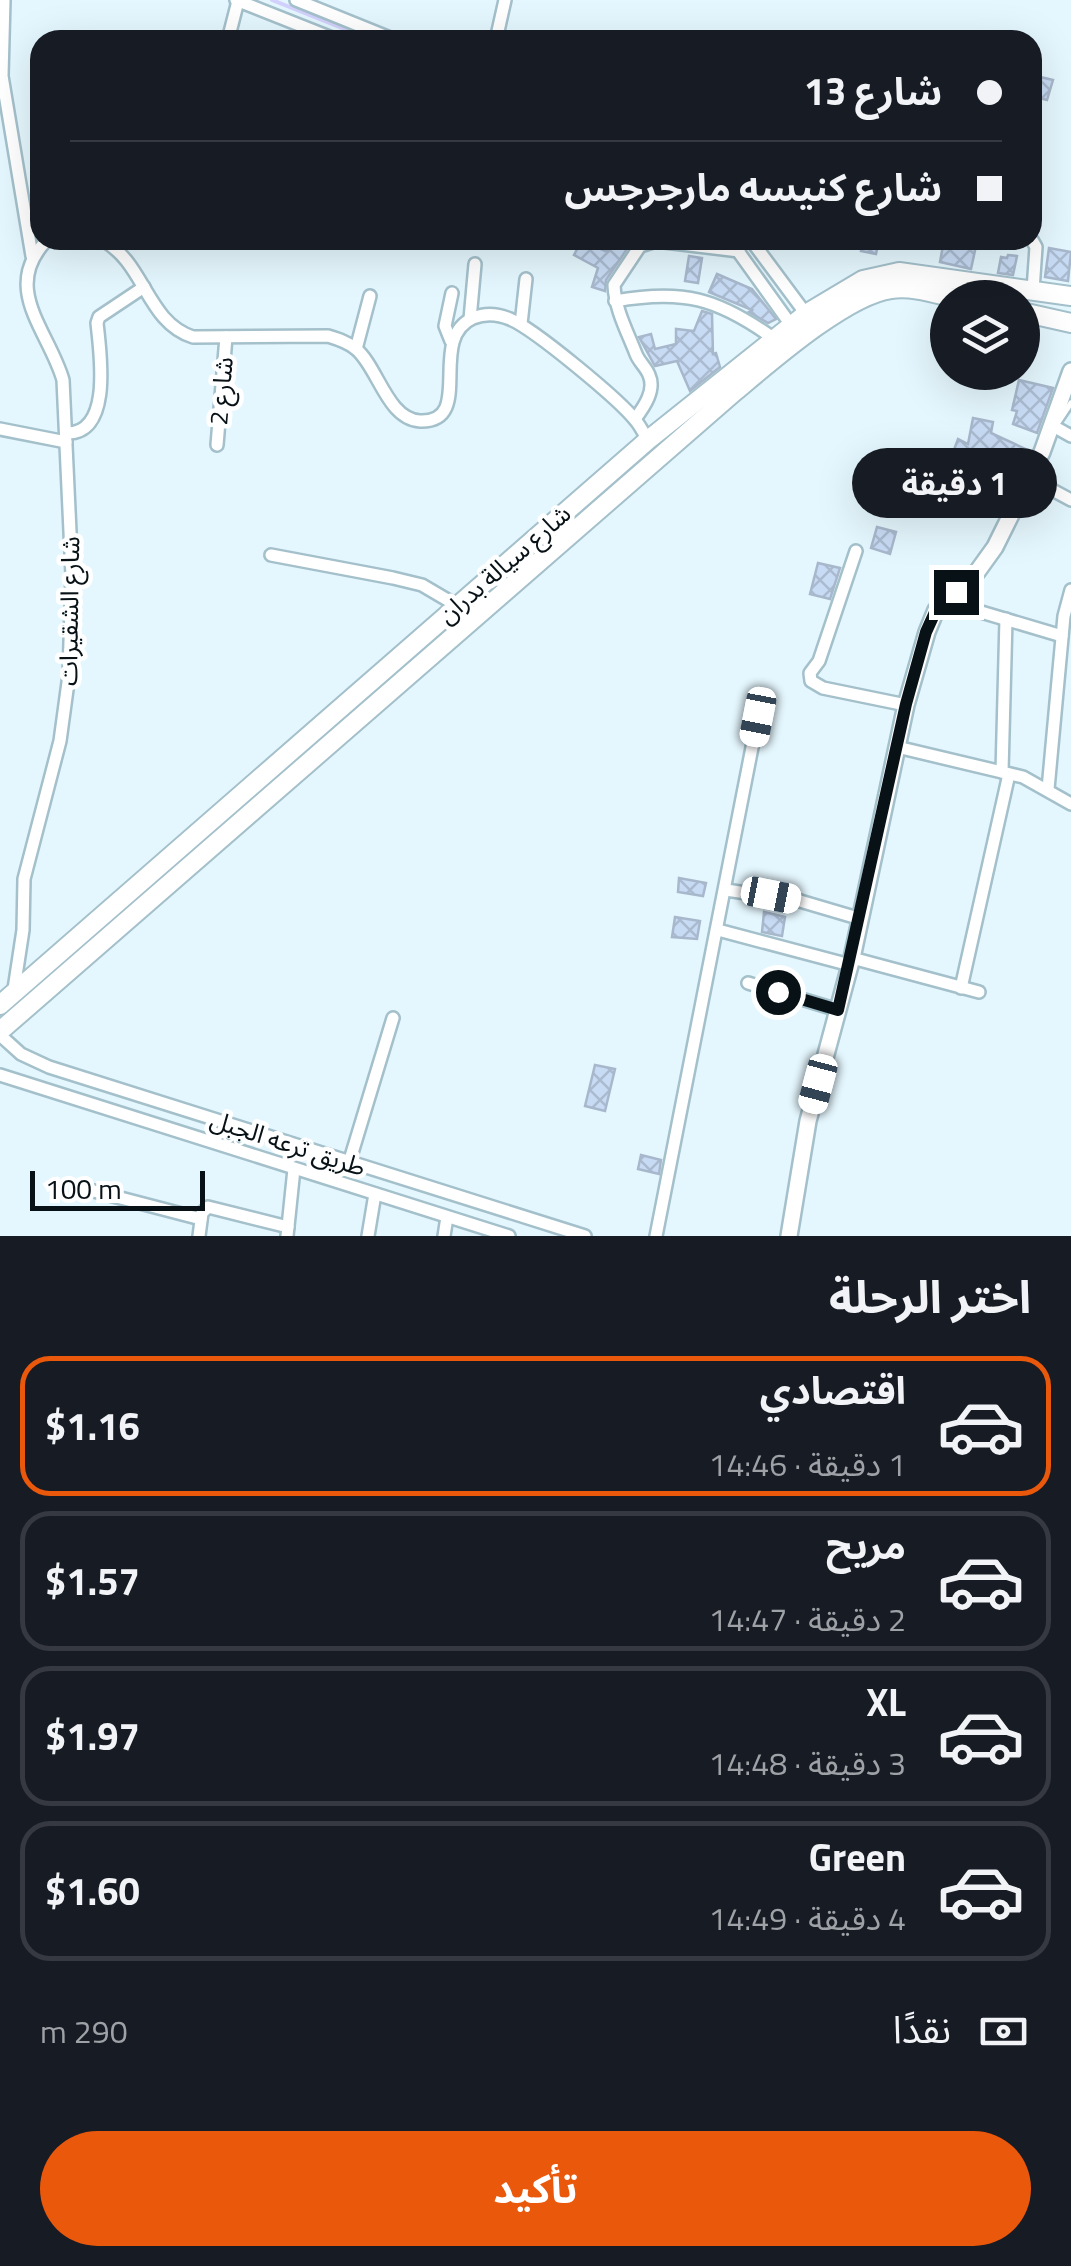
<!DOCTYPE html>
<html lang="ar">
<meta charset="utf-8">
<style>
:root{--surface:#171b24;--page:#20242c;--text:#f1f3f6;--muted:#9ea1a6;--line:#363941;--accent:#ea580c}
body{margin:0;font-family:"Titillium Web","Noto Sans Arabic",sans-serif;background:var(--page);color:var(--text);direction:rtl;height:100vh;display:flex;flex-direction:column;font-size:38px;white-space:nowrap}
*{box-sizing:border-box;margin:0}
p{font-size:32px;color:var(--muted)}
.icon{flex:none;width:55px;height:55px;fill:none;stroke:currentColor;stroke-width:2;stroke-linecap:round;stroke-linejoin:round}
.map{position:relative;height:1236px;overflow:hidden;direction:ltr}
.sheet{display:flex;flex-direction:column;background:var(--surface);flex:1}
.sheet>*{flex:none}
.guide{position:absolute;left:30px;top:30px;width:1012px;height:220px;border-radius:30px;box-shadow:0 10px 40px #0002;direction:rtl;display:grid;align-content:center;height:220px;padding:0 40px;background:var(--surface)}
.fabs{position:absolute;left:930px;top:280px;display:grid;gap:20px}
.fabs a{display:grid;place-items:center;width:110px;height:110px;border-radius:50%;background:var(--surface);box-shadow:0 10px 40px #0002;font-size:50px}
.scale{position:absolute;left:30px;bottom:25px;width:175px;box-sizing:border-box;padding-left:10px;border:5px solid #081216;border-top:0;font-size:28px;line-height:35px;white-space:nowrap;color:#081216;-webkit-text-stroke:8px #fff;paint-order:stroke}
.end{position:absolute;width:45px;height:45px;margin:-22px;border:12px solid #081216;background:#fff;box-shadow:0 0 0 5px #fff}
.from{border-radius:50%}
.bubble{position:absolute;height:70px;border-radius:35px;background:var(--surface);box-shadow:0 10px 40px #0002;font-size:32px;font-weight:700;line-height:70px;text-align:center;direction:rtl}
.car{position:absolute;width:30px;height:60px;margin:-30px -15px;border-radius:12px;box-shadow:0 0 8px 2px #0007;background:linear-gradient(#fff 24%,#345 0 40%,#fff 0 76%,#345 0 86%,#fff 0)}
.guide b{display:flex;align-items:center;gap:35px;height:95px;font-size:38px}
.guide b+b{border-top:2px solid var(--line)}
.guide i{width:25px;height:25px;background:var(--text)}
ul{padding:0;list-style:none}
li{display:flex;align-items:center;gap:30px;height:140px;margin:0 20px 15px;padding:0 20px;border:5px solid var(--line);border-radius:30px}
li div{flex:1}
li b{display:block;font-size:38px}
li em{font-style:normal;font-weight:700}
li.on{border-color:var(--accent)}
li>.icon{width:90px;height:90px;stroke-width:1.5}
h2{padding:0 40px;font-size:45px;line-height:120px}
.pay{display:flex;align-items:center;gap:25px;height:110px;padding:0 40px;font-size:38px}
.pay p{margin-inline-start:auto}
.button{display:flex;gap:20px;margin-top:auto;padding:20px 40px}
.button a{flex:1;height:115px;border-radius:60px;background:var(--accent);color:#fff;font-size:40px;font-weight:700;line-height:115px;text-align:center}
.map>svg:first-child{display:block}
</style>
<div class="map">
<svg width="1071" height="1236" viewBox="0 0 1071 1236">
<defs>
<pattern id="building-cross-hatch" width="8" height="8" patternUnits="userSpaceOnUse" patternTransform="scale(2.5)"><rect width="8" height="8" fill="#c8dbf4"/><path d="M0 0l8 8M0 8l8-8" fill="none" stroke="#aabbd0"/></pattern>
</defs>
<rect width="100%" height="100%" fill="#e5f7fe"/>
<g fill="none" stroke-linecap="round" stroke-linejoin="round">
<polyline stroke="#d2d0fc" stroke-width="4" points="272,0 372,40"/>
</g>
<g fill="url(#building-cross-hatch)" stroke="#a8b8cc" stroke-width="2.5">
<polygon points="1036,76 1053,80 1047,100 1032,96"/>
<polygon points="582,240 605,251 609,251 614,240 633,240 606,280 605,291 592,287 598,268 574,255"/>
<polygon points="863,240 879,240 876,254 861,251"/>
<polygon points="944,240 976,246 971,269 940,262"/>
<polygon points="1049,248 1071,252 1068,281 1045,277"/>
<polygon points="1008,255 1017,256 1013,275 998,273 1001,257 1007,258"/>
<polygon points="689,256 702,258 698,283 685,281"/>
<polygon points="717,274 752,289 776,319 768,323 749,312 752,310 709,292"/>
<polygon points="702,311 712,314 713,354 716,353 720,367 690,391 677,361 655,366 639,337 651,334 655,349 676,344 676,329 694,331"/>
<polygon points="1019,380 1053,388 1037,433 1013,424 1017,411 1012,410"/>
<polygon points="973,418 993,422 991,433 1030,451 1022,467 999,457 994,472 952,455 958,439 968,444"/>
<polygon points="945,476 969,483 963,506 938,498"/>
<polygon points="877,527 896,532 890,554 871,548"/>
<polygon points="818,563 840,568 830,599 810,594"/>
<polygon points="679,878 706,883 703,896 678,892"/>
<polygon points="764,912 785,917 782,936 762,932"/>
<polygon points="675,917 700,921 697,939 672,937"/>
<polygon points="595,1065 615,1069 605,1111 585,1106"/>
<polygon points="641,1155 661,1160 659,1174 638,1169"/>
</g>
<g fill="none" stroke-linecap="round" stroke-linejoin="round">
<g stroke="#a4c0cb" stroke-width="10">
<polyline id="lane" points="1059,421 1071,403"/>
</g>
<g stroke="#a4c0cb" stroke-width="16">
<g id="street">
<polyline points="4,0 2,76 32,256"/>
<polyline points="236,0 337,40"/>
<polyline points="296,0 395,40"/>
<polyline points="228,40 238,1"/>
<polyline points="496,40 505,0"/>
<path d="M102,240C145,262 146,322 193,337L328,336C338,339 348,342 356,349C378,367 387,419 420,421C476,423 426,339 473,318C485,313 498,314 510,319C534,329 620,400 636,421C641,427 644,434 648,440"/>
<polyline points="730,240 791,325"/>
<polyline points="751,240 806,314"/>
<polyline points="1032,240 1036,247 1033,290"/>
<path d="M615,301C683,289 717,298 773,338"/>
<polyline points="470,319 475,264"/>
<polyline points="521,324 526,279"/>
<polyline points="451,341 445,326 452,293"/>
<polyline points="356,349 370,296"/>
<path d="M635,419C644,407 656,390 649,375C646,367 639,362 636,354C627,331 615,309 614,285L640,246L656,241L739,251"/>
<polyline points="1053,426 1071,436"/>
<polyline points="0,429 66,442"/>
<path d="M66,433C113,435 100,352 97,323L99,317L144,287"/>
<polyline points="217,445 226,337"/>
<polyline points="1030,478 1071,500"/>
<polyline points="856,551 819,661 810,673 811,681 823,688 906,705"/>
<polyline points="271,555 393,578 422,585 456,605"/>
<polyline points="944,601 1062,636"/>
<polyline points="897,747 1023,777 1071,804"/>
<polyline points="1002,772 1006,619"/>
<polyline points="1048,789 1064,616 1071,590"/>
<polyline points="726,890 800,901 861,919"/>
<polyline points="718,930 850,965"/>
<polyline points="852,958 979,992"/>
<polyline points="748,983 838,1010"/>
<polyline points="961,988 1009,774"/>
<path d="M14,989L23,930L24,879L60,741L69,675L72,575L63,380C49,331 0,288 47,240"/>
<polyline points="0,1035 21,1054 49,1067 585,1236"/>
<polyline points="0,1075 509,1236"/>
<polyline points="349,1163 393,1018"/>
<polyline points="86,1189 201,1219"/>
<polyline points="199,1236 202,1213 208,1207 288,1227"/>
<polyline points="287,1236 294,1169"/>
<polyline points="368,1236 375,1194"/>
<polyline points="444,1236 447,1217"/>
<polyline points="656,1236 758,717"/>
</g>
</g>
<g stroke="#a4c0cb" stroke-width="20">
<polyline id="secondary" points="789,1236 808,1121 852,958 906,705 927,632 936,610 977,572 995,547 1042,452 1071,371"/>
</g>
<g stroke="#a4c0cb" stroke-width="22">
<g id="primary">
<polyline points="1022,312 1071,323"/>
<polyline points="0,1005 648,440 806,314 863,280 899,272 1071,296"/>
<path d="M0,1031L733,393C769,363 846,295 891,289C912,286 933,293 954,298"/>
</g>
</g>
<use href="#lane" stroke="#fff" stroke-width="5"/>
<use href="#street" stroke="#fff" stroke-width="11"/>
<use href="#secondary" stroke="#fff" stroke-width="15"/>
<use href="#primary" stroke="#fff" stroke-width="18"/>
</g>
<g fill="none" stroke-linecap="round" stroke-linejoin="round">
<polyline stroke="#081216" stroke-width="12" points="778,992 838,1010 906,704 926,632 936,610 956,592"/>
</g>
<g text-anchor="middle" stroke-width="9" stroke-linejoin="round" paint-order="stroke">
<g font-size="25" fill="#081216" stroke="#fff">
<text transform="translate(221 391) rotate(-85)" y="9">شارع 2</text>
<text transform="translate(504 564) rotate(-41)" y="9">شارع سيالة بدران</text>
<text transform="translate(69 611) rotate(-89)" y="9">شارع الشقيرات</text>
<text transform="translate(288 1143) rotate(18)" y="9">طريق ترعه الجبل</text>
</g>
</g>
</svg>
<div class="fabs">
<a><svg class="icon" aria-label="layers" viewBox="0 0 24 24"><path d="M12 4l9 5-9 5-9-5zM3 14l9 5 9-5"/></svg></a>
</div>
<div class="scale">100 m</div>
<i class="end from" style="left:778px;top:992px"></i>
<i class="end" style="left:956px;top:592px"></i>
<div class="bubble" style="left:852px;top:448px;width:205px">1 دقيقة</div>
<i class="car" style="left:758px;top:717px;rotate:191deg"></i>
<i class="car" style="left:771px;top:895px;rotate:101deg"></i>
<i class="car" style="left:818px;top:1084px;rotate:195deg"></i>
<div class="guide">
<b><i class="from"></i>شارع 13</b>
<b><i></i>شارع كنيسه مارجرجس</b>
</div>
</div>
<section class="sheet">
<h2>اختر الرحلة</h2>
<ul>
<li class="on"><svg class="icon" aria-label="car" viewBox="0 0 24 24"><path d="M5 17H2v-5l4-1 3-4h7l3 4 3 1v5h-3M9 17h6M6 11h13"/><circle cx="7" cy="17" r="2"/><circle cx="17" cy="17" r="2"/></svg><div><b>اقتصادي</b><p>1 دقيقة · 14:46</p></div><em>$1.16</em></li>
<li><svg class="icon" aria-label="car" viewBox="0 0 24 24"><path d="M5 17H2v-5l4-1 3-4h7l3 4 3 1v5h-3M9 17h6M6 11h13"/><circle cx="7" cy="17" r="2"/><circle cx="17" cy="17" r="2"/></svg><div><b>مريح</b><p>2 دقيقة · 14:47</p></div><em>$1.57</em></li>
<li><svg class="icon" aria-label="car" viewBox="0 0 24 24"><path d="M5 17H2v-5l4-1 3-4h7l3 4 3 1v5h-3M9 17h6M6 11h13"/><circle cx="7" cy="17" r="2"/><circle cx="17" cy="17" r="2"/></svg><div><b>XL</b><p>3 دقيقة · 14:48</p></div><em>$1.97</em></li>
<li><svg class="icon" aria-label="car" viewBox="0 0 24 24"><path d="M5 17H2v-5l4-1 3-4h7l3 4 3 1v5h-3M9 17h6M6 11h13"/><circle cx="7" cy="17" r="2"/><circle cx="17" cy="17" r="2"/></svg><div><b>Green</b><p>4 دقيقة · 14:49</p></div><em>$1.60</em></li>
</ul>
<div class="pay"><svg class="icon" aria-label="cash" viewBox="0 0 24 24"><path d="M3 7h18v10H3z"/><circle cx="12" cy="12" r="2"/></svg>نقدًا<p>290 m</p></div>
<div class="button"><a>تأكيد</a></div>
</section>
